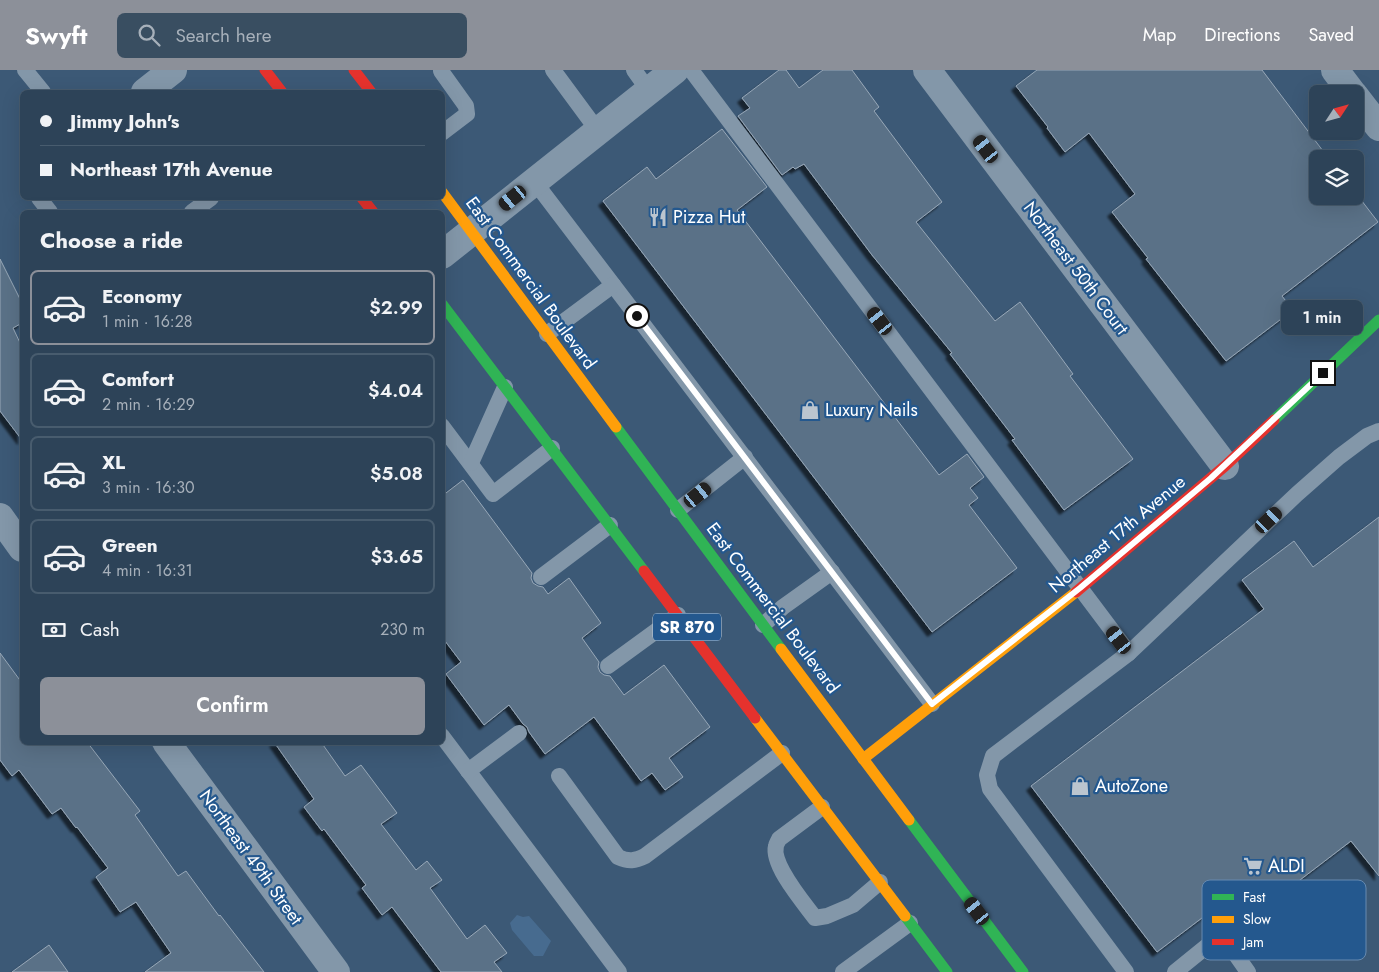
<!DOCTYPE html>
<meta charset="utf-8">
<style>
:root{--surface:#2d4358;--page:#394e61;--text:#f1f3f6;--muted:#a7b0ba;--line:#485c6e;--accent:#8c9099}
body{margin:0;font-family:Jost,sans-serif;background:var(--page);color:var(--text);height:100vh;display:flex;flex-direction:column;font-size:19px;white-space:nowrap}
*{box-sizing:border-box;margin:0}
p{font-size:16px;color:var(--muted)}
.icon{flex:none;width:28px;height:28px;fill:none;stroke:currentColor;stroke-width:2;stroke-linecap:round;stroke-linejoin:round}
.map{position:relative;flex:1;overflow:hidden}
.drawer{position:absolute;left:20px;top:140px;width:425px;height:535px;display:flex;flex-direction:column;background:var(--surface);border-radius:8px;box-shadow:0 5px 20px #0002,0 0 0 1px var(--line)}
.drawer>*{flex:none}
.banner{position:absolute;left:20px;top:20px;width:425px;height:110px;border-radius:8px;box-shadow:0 5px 20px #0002,0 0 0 1px var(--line);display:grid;align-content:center;height:110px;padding:0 20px;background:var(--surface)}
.needle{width:32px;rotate:54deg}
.fabs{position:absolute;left:1309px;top:15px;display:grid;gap:10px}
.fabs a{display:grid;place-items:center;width:55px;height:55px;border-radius:8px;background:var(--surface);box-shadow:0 5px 20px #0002,0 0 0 1px var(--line);font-size:25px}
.end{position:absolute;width:22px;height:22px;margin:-11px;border:6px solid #fff;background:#111;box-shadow:0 0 0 2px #111}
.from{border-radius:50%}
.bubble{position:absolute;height:35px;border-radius:8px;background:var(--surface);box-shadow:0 5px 20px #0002,0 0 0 1px var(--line);font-size:16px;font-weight:600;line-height:35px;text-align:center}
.car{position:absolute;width:15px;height:30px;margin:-15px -8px;border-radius:6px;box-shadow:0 0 4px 1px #0007;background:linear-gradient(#222 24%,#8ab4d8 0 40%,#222 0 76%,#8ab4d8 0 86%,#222 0)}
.banner b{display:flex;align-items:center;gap:18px;height:48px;font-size:19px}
.banner b+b{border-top:1px solid var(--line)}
.banner i{width:12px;height:12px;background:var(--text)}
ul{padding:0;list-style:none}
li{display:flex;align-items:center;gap:15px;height:75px;margin:0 10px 8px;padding:0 10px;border:2px solid var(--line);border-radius:8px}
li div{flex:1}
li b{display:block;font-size:19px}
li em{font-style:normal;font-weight:600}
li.selected{border-color:var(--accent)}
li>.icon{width:45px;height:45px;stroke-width:1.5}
h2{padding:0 20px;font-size:22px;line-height:60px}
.pay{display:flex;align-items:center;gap:12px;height:55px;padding:0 20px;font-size:19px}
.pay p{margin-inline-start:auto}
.button{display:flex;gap:10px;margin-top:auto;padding:10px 20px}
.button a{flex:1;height:58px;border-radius:8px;background:var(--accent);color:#fff;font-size:20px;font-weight:600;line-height:58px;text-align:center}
header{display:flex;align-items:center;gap:30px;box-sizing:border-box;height:70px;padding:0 25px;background:var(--accent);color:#fff}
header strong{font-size:24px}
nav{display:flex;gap:28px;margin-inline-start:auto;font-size:18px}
.search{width:350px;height:45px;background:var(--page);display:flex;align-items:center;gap:12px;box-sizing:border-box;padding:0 18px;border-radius:8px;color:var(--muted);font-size:19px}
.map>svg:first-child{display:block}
</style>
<header>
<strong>Swyft</strong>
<div class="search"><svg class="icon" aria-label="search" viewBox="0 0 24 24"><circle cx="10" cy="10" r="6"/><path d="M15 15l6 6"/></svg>Search here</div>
<nav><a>Map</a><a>Directions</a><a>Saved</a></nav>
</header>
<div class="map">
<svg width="1379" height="902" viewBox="0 0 1379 902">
<defs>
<filter id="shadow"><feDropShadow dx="-4.5" dy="4.5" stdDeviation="1" flood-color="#0009"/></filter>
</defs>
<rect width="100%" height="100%" fill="#3c5976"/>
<polygon fill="#476b8f" points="517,845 523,847 529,846 551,871 543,886 534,886 512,860 510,853"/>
<g fill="#5a7187" stroke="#98a8b8" filter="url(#shadow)">
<polygon points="779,0 786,0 799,18 823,0 852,0 879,37 874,41 942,132 916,152 995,251 1020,232 1073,304 1070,306 1133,389 1064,440 1012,370 1015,369 950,284 952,283 872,185 804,94 795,99 793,97 782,105 738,46 750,38 742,28"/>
<polygon points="1037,0 1262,0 1329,89 1318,89 1318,126 1355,126 1355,122 1378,152 1282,226 1293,240 1226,291 1146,189 1148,188 1112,142 1135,124 1089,63 1065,82 1047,58 1048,57 1016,16"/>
<polygon points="722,59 767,117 737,140 939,405 967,384 984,407 970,418 978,428 969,435 1017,498 932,562 603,131 647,97 656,109"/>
<polygon points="0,189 22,233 22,253 13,258 22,277 22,370 0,341"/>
<polygon points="463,410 532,503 531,508 533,513 538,516 543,517 548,524 569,508 601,553 582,568 599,592 598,597 600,602 604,605 610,606 624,625 664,595 710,657 669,688 683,707 665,720 652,703 641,711 594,647 545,684 529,662 527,657 523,654 509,635 484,655 446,604 461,592 442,567 442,426"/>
<polygon points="1379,447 1379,806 1351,771 1249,849 1231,826 1157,882 1031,716 1264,539 1242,510 1294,471 1313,497"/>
<polygon points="0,583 22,613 22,672 87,672 140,741 135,745 178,806 186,801 219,846 220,845 264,902 145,902 171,883 136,832 120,842 96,807 108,798 77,757 76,758 61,738 52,744 19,700 12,706 0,690"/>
<polygon points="274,672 321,672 345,706 361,695 397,743 381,754 416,800 427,791 442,810 430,818 467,869 485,855 507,883 494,892 502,902 441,902 392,837 382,845 362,818 366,815 324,759 322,761 304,737 314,729"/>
<polygon points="49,875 68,902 12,902"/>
</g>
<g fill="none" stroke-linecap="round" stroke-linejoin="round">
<g stroke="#8397a9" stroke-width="16">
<polyline points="25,0 43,22"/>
<polyline points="442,0 441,1 466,36 467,44 442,63"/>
<polyline points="553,0 598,61"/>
<polyline points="634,0 649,21"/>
<polyline points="691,0 1129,583 993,686 987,705 990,719 1126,902"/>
<polyline points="534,111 932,634"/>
<polyline points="39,128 50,142"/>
<polyline points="192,142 211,128"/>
<polyline points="547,264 613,215"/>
<polyline points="442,356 493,424 552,378"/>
<polyline points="471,393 505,317"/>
<polyline points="678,440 745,387"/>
<polyline points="541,507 610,455"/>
<polyline points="763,555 783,537 832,502"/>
<polyline points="1129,583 1297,424 1339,387 1367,366 1379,361"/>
<polyline points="608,596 678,545"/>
<polyline points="442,666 619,902"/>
<polyline points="468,701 519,663"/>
<path d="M559,706L618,787C629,792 635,791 645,786L782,683"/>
<path d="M822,737L779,769C778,772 776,774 776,776C771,795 804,833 815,848L827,846L853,835L880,812"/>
<polyline points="843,902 910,853"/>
<polyline points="1175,902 1212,872 1221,870 1229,875 1248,902"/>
</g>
<g stroke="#8397a9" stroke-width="28">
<polyline points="927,0 1225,396"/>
<polyline points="1335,0 1353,24"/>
<polyline points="145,22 173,0"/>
<polyline points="1355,26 1379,57"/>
<polyline points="442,185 675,0"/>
<polyline points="0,447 22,478"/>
<polyline points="166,672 336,902"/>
</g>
<g stroke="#30b455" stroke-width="11">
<polyline points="442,234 644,501"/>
<polyline points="1274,350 1379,250"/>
<polyline points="616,357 781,579"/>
<polyline points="909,750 1023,902"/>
<polyline points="905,846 947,902"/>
</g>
<g stroke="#ff9f0a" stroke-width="11">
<polyline points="442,122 616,357"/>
<polyline points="781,579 909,750"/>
<polyline points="755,648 905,846"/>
<polyline points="863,689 1076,522"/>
</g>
<g stroke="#e5322d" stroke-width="11">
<polyline points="265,0 282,22"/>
<polyline points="354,0 371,22"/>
<polyline points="362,128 373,142"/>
<polyline points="644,501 755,648"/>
<polyline points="1076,522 1225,396 1274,350"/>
</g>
</g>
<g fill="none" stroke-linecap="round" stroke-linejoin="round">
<polyline stroke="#fff" stroke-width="6" points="637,246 932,634 1080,518 1211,408 1323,303"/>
</g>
<defs>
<g id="restaurant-bare" transform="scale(1.5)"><path d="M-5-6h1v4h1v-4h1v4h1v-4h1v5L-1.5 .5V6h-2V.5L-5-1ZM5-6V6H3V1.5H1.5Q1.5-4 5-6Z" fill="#bbc5cf" stroke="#24588e" stroke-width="2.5" paint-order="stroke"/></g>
<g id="shop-bare" transform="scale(1.5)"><path d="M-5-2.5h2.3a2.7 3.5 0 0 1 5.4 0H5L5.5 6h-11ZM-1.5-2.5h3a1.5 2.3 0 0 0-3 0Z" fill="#bbc5cf" stroke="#24588e" stroke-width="2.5" paint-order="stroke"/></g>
<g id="supermarket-bare" transform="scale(1.5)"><path d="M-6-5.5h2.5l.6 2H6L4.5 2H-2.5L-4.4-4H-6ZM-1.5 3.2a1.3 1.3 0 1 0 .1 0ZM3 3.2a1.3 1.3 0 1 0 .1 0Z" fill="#bbc5cf" stroke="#24588e" stroke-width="2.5" paint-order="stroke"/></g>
</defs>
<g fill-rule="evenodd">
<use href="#restaurant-bare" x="658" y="147"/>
<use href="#shop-bare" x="810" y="340"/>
<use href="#shop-bare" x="1080" y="716"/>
<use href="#supermarket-bare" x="1253" y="796"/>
</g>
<g text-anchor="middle" stroke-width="4.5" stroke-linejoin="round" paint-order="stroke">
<rect fill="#24588e" stroke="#bdcddd" stroke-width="1" x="653" y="543.5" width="68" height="27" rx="4"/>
<g font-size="16" font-weight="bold" fill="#fff">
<text x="687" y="563">SR 870</text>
</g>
<g font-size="18" fill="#fff" stroke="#24588e" text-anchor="start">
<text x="673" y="153">Pizza Hut</text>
<text x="825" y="346">Luxury Nails</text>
<text x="1095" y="722">AutoZone</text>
<text x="1268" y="802">ALDI</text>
</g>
<g font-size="18" fill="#fff" stroke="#24588e">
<text transform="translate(1076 198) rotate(53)" y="6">Northeast 50th Court</text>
<text transform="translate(531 213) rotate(54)" y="6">East Commercial Boulevard</text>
<text transform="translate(1117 464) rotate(-40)" y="6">Northeast 17th Avenue</text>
<text transform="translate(773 538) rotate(53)" y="6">East Commercial Boulevard</text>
<text transform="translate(251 787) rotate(54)" y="6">Northeast 49th Street</text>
</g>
</g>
<rect x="1202" y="810" width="164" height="80" rx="8" fill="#24588e" stroke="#668ab0" stroke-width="1"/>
<rect x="1212" y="824" width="22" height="6" fill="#30b455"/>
<rect x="1212" y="846" width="22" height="7" fill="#ff9f0a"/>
<rect x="1212" y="869" width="22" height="6" fill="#e5322d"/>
<g font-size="14" fill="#fff">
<text x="1243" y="832">Fast</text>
<text x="1243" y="854">Slow</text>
<text x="1243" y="877">Jam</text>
</g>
</svg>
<div class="fabs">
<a><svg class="needle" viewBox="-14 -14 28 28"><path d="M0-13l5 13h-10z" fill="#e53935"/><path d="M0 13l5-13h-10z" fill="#a7b0ba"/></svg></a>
<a><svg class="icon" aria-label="layers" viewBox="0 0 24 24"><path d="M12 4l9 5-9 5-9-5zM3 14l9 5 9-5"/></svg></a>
</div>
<i class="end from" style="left:637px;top:246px"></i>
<i class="end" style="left:1323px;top:303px"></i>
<div class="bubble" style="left:1281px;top:230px;width:82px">1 min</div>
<i class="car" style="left:986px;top:79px;rotate:323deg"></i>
<i class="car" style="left:513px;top:128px;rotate:231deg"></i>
<i class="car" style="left:880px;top:251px;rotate:323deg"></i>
<i class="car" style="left:698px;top:425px;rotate:51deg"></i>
<i class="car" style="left:1269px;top:450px;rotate:47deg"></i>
<i class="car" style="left:1119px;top:570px;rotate:323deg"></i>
<i class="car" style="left:977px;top:841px;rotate:323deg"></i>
<div class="banner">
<b><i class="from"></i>Jimmy John's</b>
<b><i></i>Northeast 17th Avenue</b>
</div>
<section class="drawer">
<h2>Choose a ride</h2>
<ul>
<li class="selected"><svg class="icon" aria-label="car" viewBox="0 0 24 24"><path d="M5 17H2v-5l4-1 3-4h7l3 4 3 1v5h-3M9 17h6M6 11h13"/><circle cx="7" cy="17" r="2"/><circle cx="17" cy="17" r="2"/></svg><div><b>Economy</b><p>1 min · 16:28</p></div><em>$2.99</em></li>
<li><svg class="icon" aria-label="car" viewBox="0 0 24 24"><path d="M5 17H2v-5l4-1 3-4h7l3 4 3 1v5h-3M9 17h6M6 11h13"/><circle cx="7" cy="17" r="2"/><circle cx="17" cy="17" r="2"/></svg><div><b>Comfort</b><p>2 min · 16:29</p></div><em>$4.04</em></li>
<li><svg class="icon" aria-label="car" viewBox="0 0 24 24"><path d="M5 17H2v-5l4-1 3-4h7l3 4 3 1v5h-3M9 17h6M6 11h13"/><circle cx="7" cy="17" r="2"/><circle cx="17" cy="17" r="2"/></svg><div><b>XL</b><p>3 min · 16:30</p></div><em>$5.08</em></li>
<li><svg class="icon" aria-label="car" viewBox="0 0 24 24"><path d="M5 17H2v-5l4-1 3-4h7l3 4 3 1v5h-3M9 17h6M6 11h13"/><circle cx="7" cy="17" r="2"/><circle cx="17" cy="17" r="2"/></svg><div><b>Green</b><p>4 min · 16:31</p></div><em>$3.65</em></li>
</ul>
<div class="pay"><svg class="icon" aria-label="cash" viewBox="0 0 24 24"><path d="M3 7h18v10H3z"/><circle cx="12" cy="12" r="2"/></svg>Cash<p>230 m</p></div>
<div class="button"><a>Confirm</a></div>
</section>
</div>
